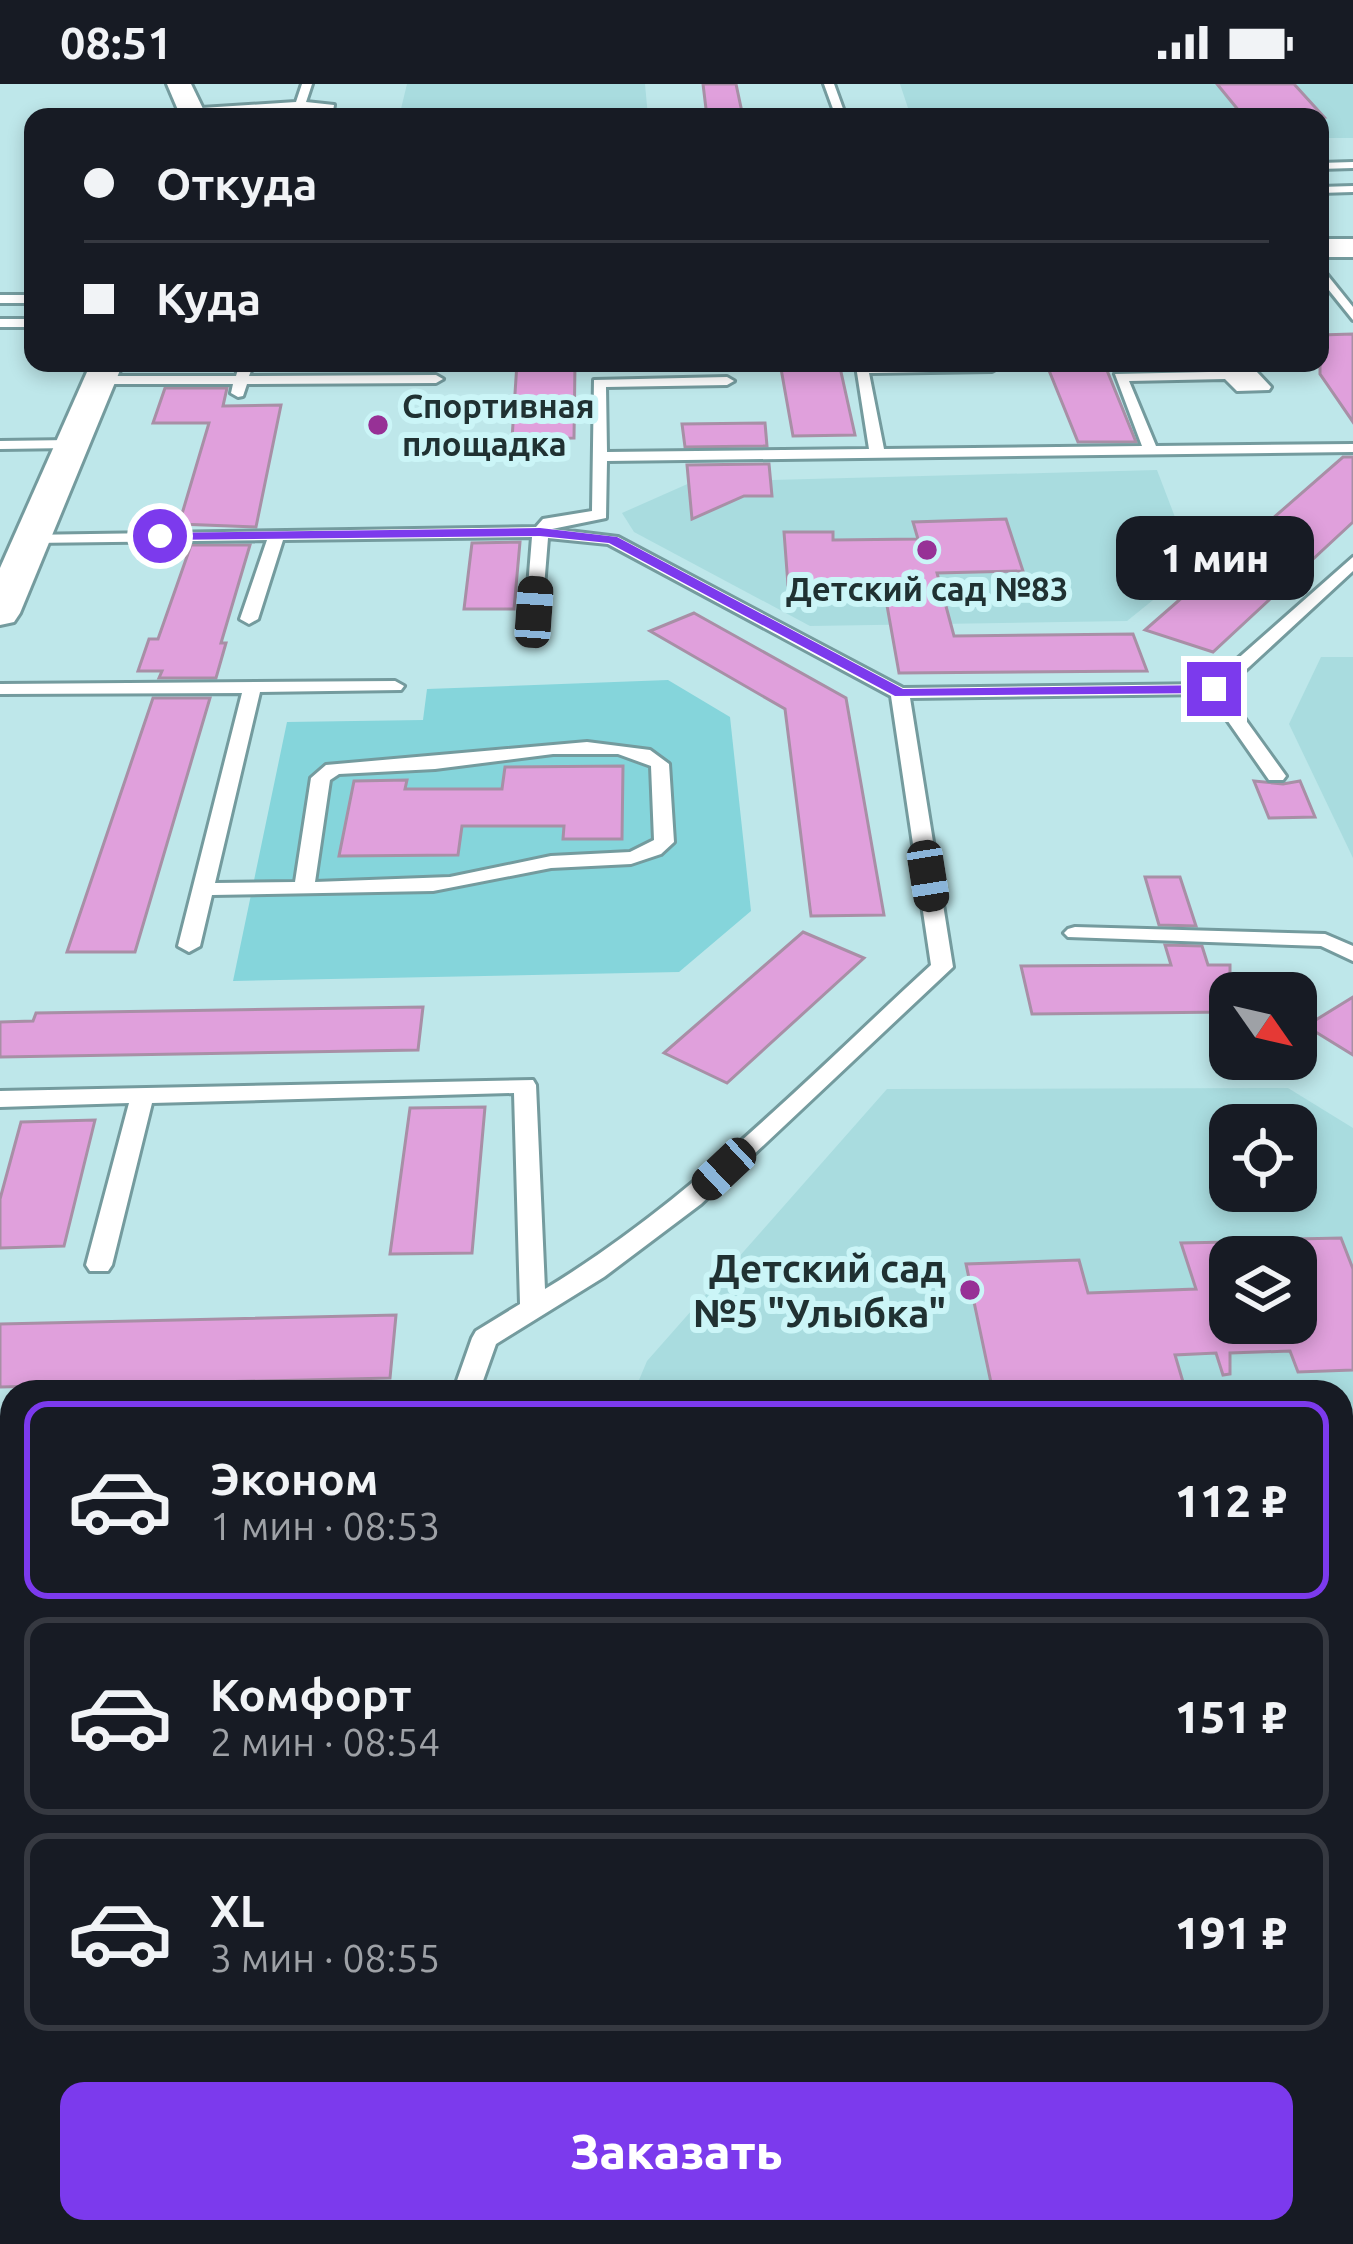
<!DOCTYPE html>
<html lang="ru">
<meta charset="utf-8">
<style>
:root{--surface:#171b24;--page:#242831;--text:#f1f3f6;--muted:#9ea1a6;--line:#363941;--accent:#7c3aed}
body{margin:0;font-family:Ubuntu,sans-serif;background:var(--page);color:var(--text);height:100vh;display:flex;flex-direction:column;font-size:45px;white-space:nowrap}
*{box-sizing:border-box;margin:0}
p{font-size:39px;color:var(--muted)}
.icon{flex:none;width:66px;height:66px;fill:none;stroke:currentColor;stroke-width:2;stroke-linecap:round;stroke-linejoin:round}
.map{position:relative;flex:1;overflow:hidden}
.details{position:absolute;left:0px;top:1296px;width:1353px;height:864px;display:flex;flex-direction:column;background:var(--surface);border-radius:36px 36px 0 0;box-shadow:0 6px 18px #0003}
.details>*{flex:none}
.hud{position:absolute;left:24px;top:24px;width:1305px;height:264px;border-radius:24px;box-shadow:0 6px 18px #0003;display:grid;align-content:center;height:264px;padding:0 60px;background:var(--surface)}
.needle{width:78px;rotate:124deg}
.tools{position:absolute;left:1209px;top:888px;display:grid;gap:24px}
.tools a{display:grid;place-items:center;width:108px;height:108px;border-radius:24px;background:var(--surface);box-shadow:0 6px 18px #0003;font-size:60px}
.end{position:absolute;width:54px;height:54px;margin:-27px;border:15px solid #7c3aed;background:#fff;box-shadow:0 0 0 6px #fff}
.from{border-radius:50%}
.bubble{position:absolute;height:84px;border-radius:24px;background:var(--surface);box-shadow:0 6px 18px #0003;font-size:39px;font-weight:800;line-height:84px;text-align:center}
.car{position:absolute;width:36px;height:72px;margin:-36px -18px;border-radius:15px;box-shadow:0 0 9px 3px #0007;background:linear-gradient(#222 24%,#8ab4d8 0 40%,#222 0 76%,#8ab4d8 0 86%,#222 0)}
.hud b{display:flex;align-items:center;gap:42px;height:114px;font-size:45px}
.hud b+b{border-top:3px solid var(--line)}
.hud i{width:30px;height:30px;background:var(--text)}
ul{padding:21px 0 0;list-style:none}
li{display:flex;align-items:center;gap:36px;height:198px;margin:0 24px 18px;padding:0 36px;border:6px solid var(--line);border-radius:24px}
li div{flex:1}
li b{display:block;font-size:45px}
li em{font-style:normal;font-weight:800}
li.current{border-color:var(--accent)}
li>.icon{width:108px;height:108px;stroke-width:1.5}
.primary-button{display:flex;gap:24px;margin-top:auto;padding:24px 60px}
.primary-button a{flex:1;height:138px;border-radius:24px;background:var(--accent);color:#fff;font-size:48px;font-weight:800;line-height:138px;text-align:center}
.status{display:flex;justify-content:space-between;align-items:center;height:84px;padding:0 60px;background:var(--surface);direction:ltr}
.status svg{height:33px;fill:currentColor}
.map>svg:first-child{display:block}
</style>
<div class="status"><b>08:51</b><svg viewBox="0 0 49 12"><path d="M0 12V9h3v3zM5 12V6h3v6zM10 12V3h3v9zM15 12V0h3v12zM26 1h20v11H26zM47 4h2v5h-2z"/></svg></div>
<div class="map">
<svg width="1353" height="2160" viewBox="0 0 1353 2160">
<rect width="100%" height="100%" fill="#bee7ea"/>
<g fill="#a9dcdf" fill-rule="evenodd">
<polygon points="407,0 645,0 648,33 399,33"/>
<polygon points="900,0 1353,0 1353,54 1320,54 1320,33 911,33"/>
<polygon points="1157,386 1194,483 1127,537 810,542 634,448 622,429 692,398"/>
<polygon points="1321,573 1353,573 1353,774 1289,640"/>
<path d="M1288,1004L1353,1044V1352H1341V1308H634L647,1277L887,1005ZM1230,1041H1296V1107H1230ZM1230,1173H1296V1239H1230Z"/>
</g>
<polygon fill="#85d5db" points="668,596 730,633 751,827 679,888 233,897 287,638 423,636 427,605"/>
<g fill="#e0a0dc" stroke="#a88fa6" stroke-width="3">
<polygon points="703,0 736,0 743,33 707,33"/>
<polygon points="1217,0 1294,0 1324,33 1244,33"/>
<polygon points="1353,250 1353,338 1320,290 1320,251"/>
<polygon points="517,279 575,279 574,354 512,355"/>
<polygon points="780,279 839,279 855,351 793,352"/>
<polygon points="1046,279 1104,279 1136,358 1078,358"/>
<polygon points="165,304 227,304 223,322 281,321 256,443 179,440 209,339 153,339"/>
<polygon points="765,339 767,362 685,363 682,340"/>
<polygon points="1343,373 1353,373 1353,438 1213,568 1145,546"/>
<polygon points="769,380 772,412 744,412 692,435 687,381"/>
<polygon points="1006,435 1023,487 937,489 954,552 1133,550 1147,587 899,589 883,499 788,501 784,448 833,448 833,456 918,455 913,438"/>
<polygon points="520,458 514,525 464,525 472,459"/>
<polygon points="191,461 250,461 221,559 226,559 216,594 159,594 162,587 138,587 149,555 158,555"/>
<polygon points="694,529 846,614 884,831 811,832 785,625 650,547"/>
<polygon points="153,614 210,614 135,868 67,868"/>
<polygon points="623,682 622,755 563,755 564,742 462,742 458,771 339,772 354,697 407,696 405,705 502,705 505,683"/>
<polygon points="1254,697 1283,700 1300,697 1315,733 1269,734"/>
<polygon points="1145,793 1180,793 1196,842 1159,841"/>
<polygon points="803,848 864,874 727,999 664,969"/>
<polygon points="1165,861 1202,862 1208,881 1230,881 1230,928 1032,930 1021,882 1171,881"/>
<polygon points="1353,913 1353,971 1306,942"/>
<polygon points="423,923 418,966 0,973 0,938 33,937 36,929"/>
<polygon points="485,1023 472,1169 390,1170 410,1024"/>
<polygon points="95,1036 64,1162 0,1164 0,1115 21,1038"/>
<polygon points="1341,1154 1353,1185 1353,1286 1298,1288 1290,1267 1230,1269 1230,1290 1223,1291 1216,1269 1175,1271 1186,1308 993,1308 966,1180 1079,1176 1088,1209 1196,1205 1181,1159 1230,1158 1230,1239 1296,1239 1296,1155"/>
<polygon points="396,1231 390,1294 0,1303 0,1240"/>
</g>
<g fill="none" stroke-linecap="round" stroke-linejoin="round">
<g stroke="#749b9e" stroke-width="6">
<g id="service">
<polygon points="302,0 312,0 306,18 334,21 332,33 322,33 324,26 191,28 186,25 296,18"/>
<polygon points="824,0 834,0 846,33 836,33"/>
<polygon points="759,28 763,29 765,33 755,33"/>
<polygon points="1353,78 1353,84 1320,85 1320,79"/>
<polygon points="1353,102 1353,108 1320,109 1320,103"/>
<polygon points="1320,182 1353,223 1353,236 1320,195"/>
<rect x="0" y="211" width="33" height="8"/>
<rect x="0" y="235" width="33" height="8"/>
<polygon points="240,279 254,279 249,292 436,291 443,295 436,299 247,300 243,312 238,313 231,309 233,300 100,300 93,296 100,292 236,292"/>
<path d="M983,279L999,283L992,287L869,289L884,365L1142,362L1115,290L1256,287L1271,303L1269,306L1237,307L1225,295L1129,297L1156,362L1353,360V368L607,377L606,434L552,445L618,453L903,604L1209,600L1353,473V487L1224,606L1286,692L1283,696H1269L1209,610L910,614L953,883L701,1120L604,1193L496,1260L479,1308H453L472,1254L476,1247L520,1220L514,1009L152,1019L112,1181L108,1187H90L86,1181L129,1019L0,1023V1007L533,996L536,1001L545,1205C689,1118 808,994 931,881L891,612L608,460L548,454L542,528L534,533L526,528L532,453L283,456L258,535L249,540L240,535L267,456L31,459L23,454L25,451L536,443L543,435L592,427L594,296L727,293L734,297L727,301L606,303L607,368L869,365L856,282Z"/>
<polygon points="0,357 71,356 78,360 71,364 0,365"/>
<path d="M395,597L404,602L401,606L260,608L215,799L295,798L311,694L326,681L587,658L650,666L669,680L674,758L661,770L631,780L551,784L433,807L212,811L200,862L189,868L178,862L242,609L0,610V600ZM553,670H618L651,682L654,756L630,768L551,772L450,793L315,798L330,696L339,690L435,685Z"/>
<polygon points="1075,843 1325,850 1353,862 1353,877 1321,862 1068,853 1064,849 1068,845"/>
<polygon points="12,1346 12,1368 0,1370 0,1348"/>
<polygon points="1353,1379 1353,1401 1341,1402 1341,1380"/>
<rect x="1341" y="1745" width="12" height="30"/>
<polygon points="1341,2114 1353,2119 1353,2160 1330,2160 1327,2148 1341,2148"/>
</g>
</g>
<g stroke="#749b9e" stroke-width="6">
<g id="tertiary">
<polygon points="167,0 191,0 207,33 181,33"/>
<rect x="1320" y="155" width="33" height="18"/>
<polygon points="91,279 123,279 20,529 14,538 0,541 0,484"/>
</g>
</g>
<use href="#service" fill="#fff" fill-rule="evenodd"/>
<use href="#tertiary" fill="#fff" fill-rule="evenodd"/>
</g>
<polygon fill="#7c3aed" points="540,444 617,453 903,605 1214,601 1222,605 1214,609 895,612 609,459 540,452 160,456 153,452 160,449"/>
<g fill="#973196" stroke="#cbf5f7" stroke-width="4.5">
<circle cx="378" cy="341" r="12"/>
<circle cx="927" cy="466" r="12"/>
<circle cx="970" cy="1206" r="12"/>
</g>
<g text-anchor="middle" stroke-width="12" stroke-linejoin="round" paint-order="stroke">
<g font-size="33" font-weight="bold" fill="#203132" stroke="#cbf5f7" text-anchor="start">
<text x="402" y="334">Спортивная<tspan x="402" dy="38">площадка</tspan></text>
<text x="927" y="517" text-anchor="middle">Детский сад №83</text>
</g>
<g font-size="39" font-weight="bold" fill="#203132" stroke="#cbf5f7" text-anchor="end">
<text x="946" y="1198">Детский сад<tspan x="946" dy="45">№5 "Улыбка"</tspan></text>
</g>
</g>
</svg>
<div class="tools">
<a><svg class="needle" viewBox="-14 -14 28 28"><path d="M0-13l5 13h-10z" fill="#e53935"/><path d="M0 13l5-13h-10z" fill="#9ea1a6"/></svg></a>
<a><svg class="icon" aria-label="locate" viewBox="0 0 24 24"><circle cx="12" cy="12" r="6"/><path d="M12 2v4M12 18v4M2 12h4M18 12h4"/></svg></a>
<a><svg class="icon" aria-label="layers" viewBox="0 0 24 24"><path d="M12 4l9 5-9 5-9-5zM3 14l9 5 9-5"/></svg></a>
</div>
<i class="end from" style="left:160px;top:452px"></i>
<i class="end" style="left:1214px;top:605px"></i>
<div class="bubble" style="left:1116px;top:432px;width:198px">1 мин</div>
<i class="car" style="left:534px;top:528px;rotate:4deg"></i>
<i class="car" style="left:928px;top:792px;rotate:171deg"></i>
<i class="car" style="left:724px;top:1085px;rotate:227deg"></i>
<div class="hud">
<b><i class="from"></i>Откуда</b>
<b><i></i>Куда</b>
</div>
<section class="details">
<ul>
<li class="current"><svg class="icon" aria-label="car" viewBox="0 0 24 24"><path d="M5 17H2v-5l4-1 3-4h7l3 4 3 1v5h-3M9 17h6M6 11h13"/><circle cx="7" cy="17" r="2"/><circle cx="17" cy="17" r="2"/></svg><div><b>Эконом</b><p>1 мин · 08:53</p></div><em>112 ₽</em></li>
<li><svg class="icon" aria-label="car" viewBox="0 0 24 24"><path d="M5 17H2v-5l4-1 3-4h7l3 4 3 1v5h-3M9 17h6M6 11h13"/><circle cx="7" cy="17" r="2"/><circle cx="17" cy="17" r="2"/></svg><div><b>Комфорт</b><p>2 мин · 08:54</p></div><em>151 ₽</em></li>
<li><svg class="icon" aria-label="car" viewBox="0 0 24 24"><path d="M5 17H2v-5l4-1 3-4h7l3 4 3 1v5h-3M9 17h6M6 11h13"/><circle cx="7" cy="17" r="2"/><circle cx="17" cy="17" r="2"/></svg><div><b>XL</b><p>3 мин · 08:55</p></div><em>191 ₽</em></li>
</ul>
<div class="primary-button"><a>Заказать</a></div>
</section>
</div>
